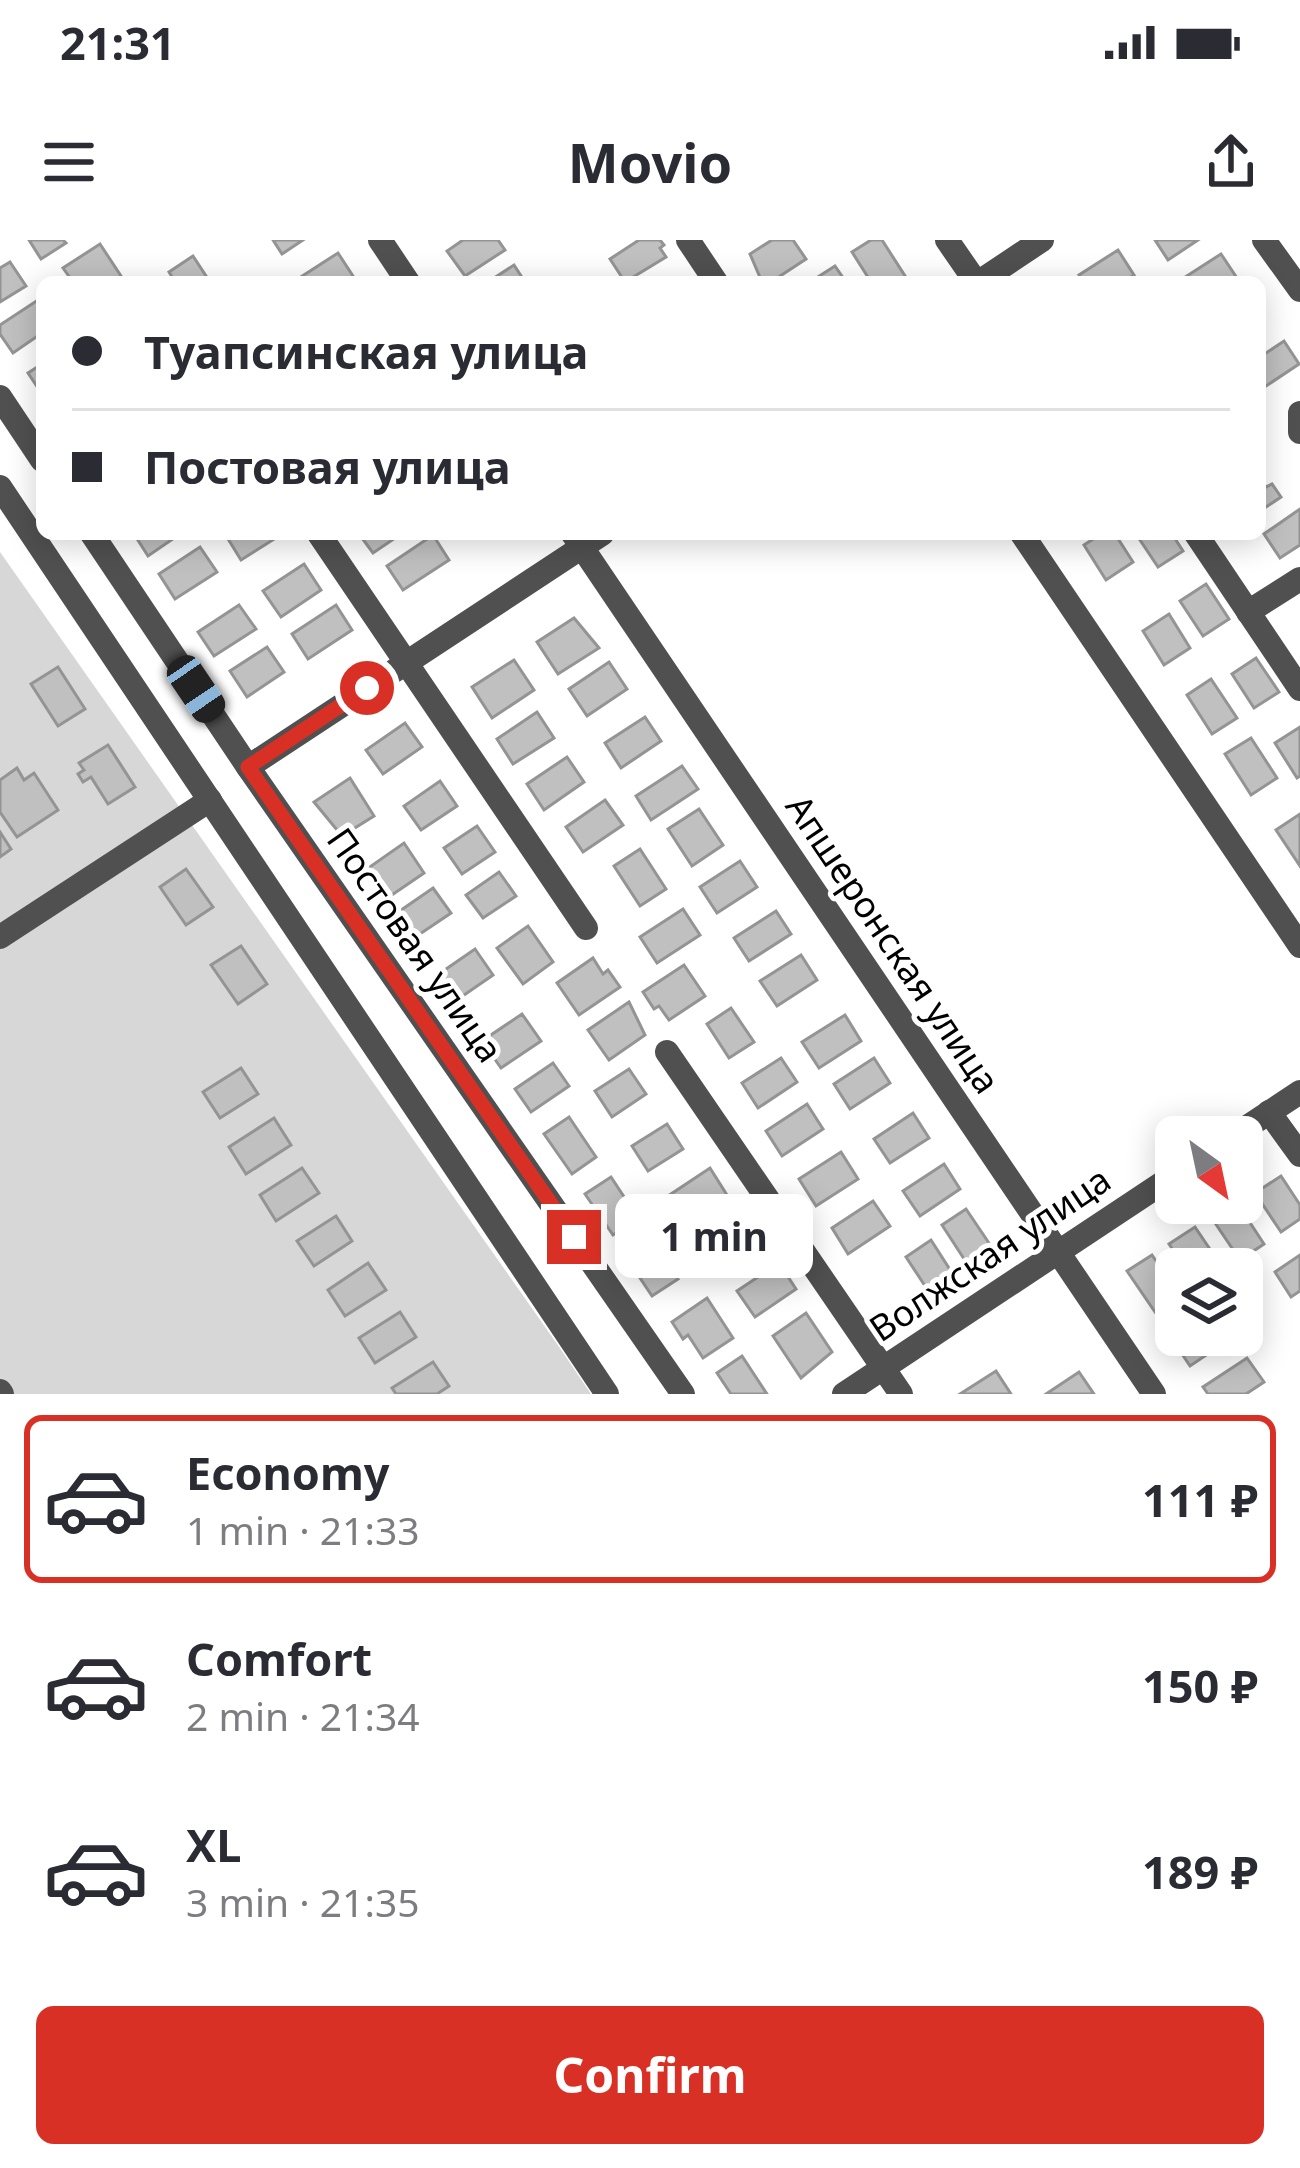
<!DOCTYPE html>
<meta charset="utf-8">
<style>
:root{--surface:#fff;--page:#f7f7f7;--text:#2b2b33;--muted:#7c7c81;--line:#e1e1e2;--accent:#d93025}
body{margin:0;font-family:"Noto Sans",sans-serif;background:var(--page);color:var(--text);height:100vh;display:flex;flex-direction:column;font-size:45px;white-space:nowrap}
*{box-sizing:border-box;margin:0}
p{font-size:39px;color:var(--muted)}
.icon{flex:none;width:66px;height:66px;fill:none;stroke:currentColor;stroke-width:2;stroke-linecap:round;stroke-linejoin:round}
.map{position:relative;height:1154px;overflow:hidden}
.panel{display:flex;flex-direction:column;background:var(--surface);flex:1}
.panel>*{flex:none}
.hud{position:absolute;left:36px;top:36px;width:1230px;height:264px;border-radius:18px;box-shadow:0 6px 30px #0003;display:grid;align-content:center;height:264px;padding:0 36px;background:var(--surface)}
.needle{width:78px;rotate:147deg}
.fabs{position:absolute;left:1155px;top:876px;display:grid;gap:24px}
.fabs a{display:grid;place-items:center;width:108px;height:108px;border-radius:18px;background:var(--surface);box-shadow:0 6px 30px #0003;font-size:60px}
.end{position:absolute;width:54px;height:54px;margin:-27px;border:15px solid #d93025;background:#fff;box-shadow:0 0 0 6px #fff}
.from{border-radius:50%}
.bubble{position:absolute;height:84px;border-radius:18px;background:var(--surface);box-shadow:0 6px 30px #0003;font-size:39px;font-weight:700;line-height:84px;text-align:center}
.car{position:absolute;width:36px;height:72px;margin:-36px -18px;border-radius:15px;box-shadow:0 0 9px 3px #0007;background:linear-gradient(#222 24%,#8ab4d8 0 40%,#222 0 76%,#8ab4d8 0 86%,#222 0)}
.hud b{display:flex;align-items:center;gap:42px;height:114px;font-size:45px}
.hud b+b{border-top:3px solid var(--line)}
.hud i{width:30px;height:30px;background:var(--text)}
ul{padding:21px 0 0;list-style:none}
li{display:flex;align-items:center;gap:36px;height:168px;margin:0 24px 18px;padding:0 12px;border:6px solid transparent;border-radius:18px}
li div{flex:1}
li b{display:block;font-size:45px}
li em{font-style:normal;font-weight:700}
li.active{border-color:var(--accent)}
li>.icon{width:108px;height:108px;stroke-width:1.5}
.action{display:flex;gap:24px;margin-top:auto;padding:24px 36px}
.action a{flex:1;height:138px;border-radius:18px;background:var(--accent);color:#fff;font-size:48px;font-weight:700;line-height:138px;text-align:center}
.status{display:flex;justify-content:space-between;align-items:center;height:84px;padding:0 60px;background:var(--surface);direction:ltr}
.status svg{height:33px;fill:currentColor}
header{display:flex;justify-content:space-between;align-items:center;height:156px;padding:0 36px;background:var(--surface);font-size:54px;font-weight:700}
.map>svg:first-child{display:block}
</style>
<div class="status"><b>21:31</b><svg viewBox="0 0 49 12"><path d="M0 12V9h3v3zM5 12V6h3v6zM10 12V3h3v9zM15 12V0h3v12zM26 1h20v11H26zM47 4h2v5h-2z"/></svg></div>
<header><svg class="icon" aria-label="menu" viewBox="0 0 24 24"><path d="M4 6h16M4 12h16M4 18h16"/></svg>Movio<svg class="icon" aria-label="share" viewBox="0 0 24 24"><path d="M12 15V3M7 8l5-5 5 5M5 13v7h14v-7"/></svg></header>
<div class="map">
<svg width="1300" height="1154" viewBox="0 0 1300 1154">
<rect width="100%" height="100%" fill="#fff"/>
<polygon fill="#d7d7d7" points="0,312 562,1111 591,1154 0,1154"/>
<g fill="#c0c0c0" stroke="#949494" stroke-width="3">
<polygon points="29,0 63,0 66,3 41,19"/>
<polygon points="273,0 303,0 282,14"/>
<polygon points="463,0 498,0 505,10 465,36 447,11"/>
<polygon points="639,0 660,0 664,5 660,8 666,17 625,42 610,19"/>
<polygon points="772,0 793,0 806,19 771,42 762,42 750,14"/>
<polygon points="871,0 882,0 907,39 871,42 852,12"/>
<polygon points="1155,0 1198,0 1168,20"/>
<polygon points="100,4 121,36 111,42 73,42 63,28"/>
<polygon points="1118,10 1134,35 1123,42 1084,42 1079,35"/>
<polygon points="338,13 353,36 344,42 293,42"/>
<polygon points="1221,14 1237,38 1231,42 1179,41"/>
<polygon points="193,16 210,42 175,42 169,32"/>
<polygon points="10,22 26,46 0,62 0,28"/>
<polygon points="514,25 525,42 488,42"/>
<polygon points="835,26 846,42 810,42"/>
<polygon points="38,60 42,66 42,93 13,113 0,94 0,85"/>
<polygon points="1284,101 1299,124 1260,150 1260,117"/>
<polygon points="42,124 42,154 28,133"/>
<polygon points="1260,238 1266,247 1272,244 1281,257 1260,271"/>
<polygon points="1300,269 1300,305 1280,318 1264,294"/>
<polygon points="134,294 180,294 148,316"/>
<polygon points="225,294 282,294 241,320"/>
<polygon points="359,294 401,294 373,313"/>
<polygon points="1101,294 1115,294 1133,322 1106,340 1084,305"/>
<polygon points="1136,294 1172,294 1183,311 1158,327"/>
<polygon points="433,295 449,320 403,350 387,326"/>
<polygon points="200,307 217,332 175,359 159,334"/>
<polygon points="304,324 321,350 281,377 263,351"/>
<polygon points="1206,344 1229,379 1203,396 1180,361"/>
<polygon points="239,365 256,389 214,416 198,392"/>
<polygon points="336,365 352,390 308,419 292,394"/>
<polygon points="1169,374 1190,408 1164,425 1143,391"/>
<polygon points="574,378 599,408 558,434 537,402"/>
<polygon points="267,407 284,432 247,457 230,431"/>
<polygon points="1256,418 1279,452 1254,468 1232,434"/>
<polygon points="514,420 534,450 492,478 472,447"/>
<polygon points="609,422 627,449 587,476 569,449"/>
<polygon points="58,427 85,469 58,486 31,444"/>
<polygon points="1211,439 1237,478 1212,494 1187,455"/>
<polygon points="537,472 554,498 513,524 497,499"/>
<polygon points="645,477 661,501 621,528 605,503"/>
<polygon points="405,483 422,507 383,534 366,510"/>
<polygon points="1300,487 1300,536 1297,538 1275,503"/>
<polygon points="1251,498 1277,538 1251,555 1225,514"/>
<polygon points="108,505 135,547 108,564 91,537 83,542 78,534 84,530 79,523"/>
<polygon points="567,517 584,542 544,570 527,544"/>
<polygon points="682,526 698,549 651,580 636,556"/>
<polygon points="17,528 24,540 34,533 58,570 17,597 0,572 0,540"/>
<polygon points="350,538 374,576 342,596 314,562"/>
<polygon points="440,541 457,566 421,590 404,566"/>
<polygon points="605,560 623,585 583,612 566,587"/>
<polygon points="699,569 723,605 692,626 668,589"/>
<polygon points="1300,574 1300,626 1276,590"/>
<polygon points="477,586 495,612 462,634 444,608"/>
<polygon points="0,592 11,609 0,617"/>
<polygon points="404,603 424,633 389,657 379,642 374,645 364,631"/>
<polygon points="640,609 666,649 640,666 614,626"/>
<polygon points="740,621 757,647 717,673 700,647"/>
<polygon points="186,629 213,667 186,685 160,647"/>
<polygon points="499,632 516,656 483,678 466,655"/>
<polygon points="433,648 451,673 411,700 394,675"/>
<polygon points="683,669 700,695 657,723 640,697"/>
<polygon points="776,671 791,694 749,721 734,698"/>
<polygon points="528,686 553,722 523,744 497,708"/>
<polygon points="241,706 267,744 238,764 211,725"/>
<polygon points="475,709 493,735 454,762 436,736"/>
<polygon points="801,715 817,740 777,766 760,741"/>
<polygon points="593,718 603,734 608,730 620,747 579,775 557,743"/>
<polygon points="684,725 705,756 669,780 659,766 654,769 643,752"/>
<polygon points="629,762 645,795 609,820 588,790"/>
<polygon points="731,768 754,802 729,818 707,784"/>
<polygon points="522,774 541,801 501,828 482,801"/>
<polygon points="845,775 861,801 819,828 802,802"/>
<polygon points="781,818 797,842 758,868 742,843"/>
<polygon points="874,818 890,843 850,869 834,844"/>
<polygon points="553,823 569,846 531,872 515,849"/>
<polygon points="241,828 258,854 220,878 203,852"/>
<polygon points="629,829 646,854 612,877 595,851"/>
<polygon points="807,864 823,889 782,916 766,891"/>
<polygon points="913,873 929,898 890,923 874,899"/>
<polygon points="569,877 596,917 572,934 544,894"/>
<polygon points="274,878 291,905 246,934 229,907"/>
<polygon points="667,884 683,909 648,931 632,906"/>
<polygon points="841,912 858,939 816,966 799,939"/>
<polygon points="944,924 960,949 920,976 903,951"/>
<polygon points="302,928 319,953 276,981 260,955"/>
<polygon points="710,928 727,955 700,972 703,977 688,987 668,956"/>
<polygon points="1281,936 1300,965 1300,979 1281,992 1255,953"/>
<polygon points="611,937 638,978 613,995 585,954"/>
<polygon points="873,961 890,986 848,1014 832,988"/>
<polygon points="1231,963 1237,963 1264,1004 1240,1020 1211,977"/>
<polygon points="966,969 993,1009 968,1025 942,985"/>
<polygon points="336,976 352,1001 314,1026 297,1001"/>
<polygon points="749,981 765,1005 726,1032 709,1007"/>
<polygon points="1195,987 1222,1027 1220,1029 1186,1029 1169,1004"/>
<polygon points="652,1000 678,1039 652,1056 626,1017"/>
<polygon points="931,1000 956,1039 931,1055 906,1017"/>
<polygon points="1152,1015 1176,1051 1176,1058 1155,1072 1127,1031"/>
<polygon points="1300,1015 1300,1051 1291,1057 1275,1032"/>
<polygon points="368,1023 386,1050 345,1076 328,1050"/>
<polygon points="779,1023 796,1049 755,1077 737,1051"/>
<polygon points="707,1058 733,1098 703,1118 688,1095 683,1099 672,1082"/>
<polygon points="400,1072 416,1097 375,1123 359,1098"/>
<polygon points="806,1073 832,1112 801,1138 773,1096"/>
<polygon points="1184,1095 1236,1095 1190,1126 1174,1102"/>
<polygon points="742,1116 767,1154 731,1154 717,1133"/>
<polygon points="1247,1118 1264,1142 1246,1154 1208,1154 1203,1147"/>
<polygon points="433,1122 449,1146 437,1154 396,1154 392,1148"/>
<polygon points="996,1131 1011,1154 960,1154"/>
<polygon points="1079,1132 1094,1154 1046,1154"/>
</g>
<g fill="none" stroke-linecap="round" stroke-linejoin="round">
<g stroke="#505050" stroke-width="24">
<polyline points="380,0 408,42"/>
<polyline points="688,0 716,42"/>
<polyline points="947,0 976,42"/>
<polyline points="1264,0 1300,50"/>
<polyline points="979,42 1042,0"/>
<polyline points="0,157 42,220"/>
<polyline points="1300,173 1300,192"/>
<polyline points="0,247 607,1154"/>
<polyline points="92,294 248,527 683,1154"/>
<polyline points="319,294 586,688"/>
<polyline points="573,294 1154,1154"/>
<polyline points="1022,294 1300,706"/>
<polyline points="1196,294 1300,449"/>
<polyline points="1248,372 1300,339"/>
<polyline points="248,527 602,294"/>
<polyline points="0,697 210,560"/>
<polyline points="667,812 901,1154"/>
<polyline points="1269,872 1300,915"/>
<polyline points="1232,897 1300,852"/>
<polyline points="0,1151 2,1154"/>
<polyline points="844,1154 1176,934"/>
</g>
</g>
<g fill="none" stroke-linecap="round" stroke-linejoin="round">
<polyline stroke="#d93025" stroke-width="15" points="367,448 248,527 574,997"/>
</g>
<g text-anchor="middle" stroke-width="10" stroke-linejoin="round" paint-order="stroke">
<g font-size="36" fill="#000" stroke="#fff">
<text transform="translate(893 704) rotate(56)" y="13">Апшеронская улица</text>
<text transform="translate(415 705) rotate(55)" y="13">Постовая улица</text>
<text transform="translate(990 1014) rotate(-34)" y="13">Волжская улица</text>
</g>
</g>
</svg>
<div class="fabs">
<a><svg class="needle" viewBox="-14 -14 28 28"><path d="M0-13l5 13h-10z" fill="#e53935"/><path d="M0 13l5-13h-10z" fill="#7c7c81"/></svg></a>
<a><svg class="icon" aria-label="layers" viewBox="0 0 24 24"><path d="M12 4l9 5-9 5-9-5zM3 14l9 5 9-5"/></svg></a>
</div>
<i class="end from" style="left:367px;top:448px"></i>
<i class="end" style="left:574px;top:997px"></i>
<div class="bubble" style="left:615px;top:954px;width:198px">1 min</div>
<i class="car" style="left:196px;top:449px;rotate:146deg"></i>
<div class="hud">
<b><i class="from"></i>Туапсинская улица</b>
<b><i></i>Постовая улица</b>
</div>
</div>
<section class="panel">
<ul>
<li class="active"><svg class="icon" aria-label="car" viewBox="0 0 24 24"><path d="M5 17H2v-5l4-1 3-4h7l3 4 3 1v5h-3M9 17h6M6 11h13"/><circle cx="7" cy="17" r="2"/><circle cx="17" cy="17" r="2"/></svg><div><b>Economy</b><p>1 min · 21:33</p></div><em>111 ₽</em></li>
<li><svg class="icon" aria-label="car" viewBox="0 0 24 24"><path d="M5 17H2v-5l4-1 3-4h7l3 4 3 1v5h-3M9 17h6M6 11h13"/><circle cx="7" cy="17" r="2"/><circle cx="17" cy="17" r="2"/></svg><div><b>Comfort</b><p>2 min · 21:34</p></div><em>150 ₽</em></li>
<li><svg class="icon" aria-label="car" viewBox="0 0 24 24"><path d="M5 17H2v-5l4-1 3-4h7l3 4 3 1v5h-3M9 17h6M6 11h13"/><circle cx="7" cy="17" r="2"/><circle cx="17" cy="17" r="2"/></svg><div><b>XL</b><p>3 min · 21:35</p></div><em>189 ₽</em></li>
</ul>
<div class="action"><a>Confirm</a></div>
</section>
